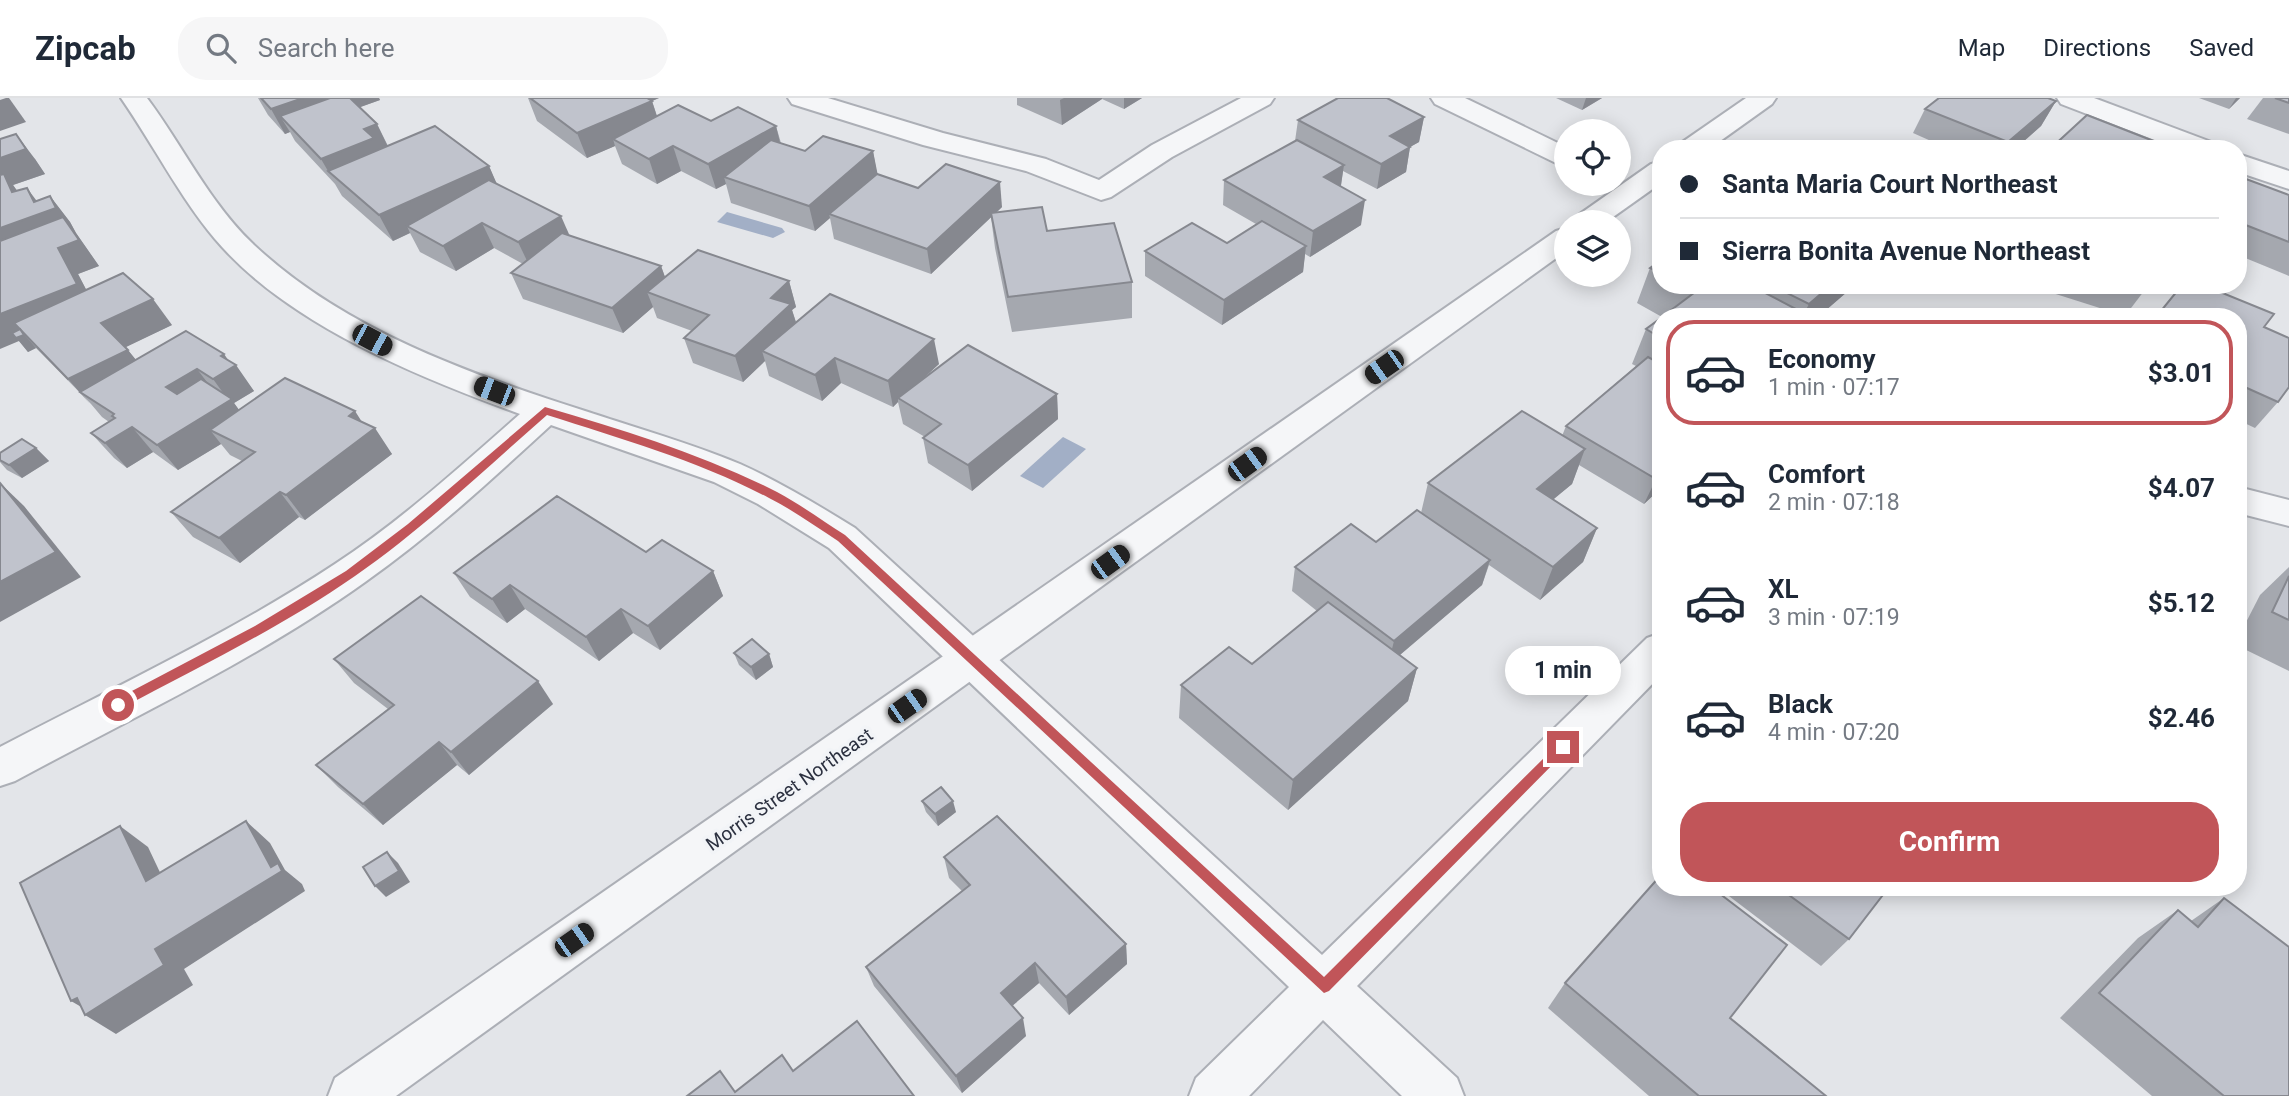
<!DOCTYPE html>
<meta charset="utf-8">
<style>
:root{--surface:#fff;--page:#f6f6f7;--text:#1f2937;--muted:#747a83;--line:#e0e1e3;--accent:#c15559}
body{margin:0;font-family:Roboto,sans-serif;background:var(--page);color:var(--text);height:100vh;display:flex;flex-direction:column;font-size:26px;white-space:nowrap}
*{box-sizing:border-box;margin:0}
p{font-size:23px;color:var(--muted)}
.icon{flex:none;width:38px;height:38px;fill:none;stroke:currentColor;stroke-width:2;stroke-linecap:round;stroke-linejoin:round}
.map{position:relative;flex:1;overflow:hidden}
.panel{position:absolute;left:1652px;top:210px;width:595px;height:588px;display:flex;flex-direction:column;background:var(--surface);border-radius:28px;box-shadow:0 4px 18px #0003}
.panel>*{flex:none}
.guide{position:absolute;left:1652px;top:42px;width:595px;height:154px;border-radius:28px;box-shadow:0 4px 18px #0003;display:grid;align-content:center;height:154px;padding:0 28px;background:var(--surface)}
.tools{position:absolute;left:1554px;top:21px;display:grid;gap:14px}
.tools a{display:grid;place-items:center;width:77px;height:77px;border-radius:50%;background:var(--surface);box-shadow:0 4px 18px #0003;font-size:35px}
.end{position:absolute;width:32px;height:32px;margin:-16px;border:9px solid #c15559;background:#fff;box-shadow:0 0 0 4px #fff}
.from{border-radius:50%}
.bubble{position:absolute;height:49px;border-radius:24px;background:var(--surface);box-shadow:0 4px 18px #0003;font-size:23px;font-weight:700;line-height:49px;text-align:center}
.car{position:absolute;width:21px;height:42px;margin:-21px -10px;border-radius:9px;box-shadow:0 0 5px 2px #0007;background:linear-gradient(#222 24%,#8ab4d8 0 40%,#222 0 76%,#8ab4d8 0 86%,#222 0)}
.guide b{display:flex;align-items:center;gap:24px;height:66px;font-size:26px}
.guide b+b{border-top:2px solid var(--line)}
.guide i{width:18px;height:18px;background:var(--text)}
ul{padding:12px 0 0;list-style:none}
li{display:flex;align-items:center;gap:21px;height:105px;margin:0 14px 10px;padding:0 14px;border:4px solid transparent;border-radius:28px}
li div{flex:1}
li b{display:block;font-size:26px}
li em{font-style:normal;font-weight:700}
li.active{border-color:var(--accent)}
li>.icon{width:63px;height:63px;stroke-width:1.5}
.cta{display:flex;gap:14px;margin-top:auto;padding:14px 28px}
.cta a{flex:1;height:80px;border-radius:28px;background:var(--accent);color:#fff;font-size:28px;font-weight:700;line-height:80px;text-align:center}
header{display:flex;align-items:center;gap:42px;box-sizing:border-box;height:98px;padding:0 35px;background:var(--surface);border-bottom:2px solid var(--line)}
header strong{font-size:33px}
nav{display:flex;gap:38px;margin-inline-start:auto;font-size:24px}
.search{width:490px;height:63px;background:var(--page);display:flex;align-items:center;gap:18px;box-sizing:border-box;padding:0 24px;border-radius:28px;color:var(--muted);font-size:26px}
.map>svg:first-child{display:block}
</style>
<header>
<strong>Zipcab</strong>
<div class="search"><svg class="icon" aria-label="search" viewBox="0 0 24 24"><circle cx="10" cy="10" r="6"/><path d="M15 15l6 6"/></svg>Search here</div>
<nav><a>Map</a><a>Directions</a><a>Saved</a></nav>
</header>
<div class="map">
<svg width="2289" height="998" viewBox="0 0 2289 998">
<rect width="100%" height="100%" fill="#e3e5e9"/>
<g fill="#a2afc6">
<polygon points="727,114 782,130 785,134 773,140 717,124"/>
<polygon points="1063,339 1086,351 1043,390 1020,378"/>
</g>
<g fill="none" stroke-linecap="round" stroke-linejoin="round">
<g stroke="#acafb6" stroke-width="4">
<g id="minor">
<path d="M121,0H147C183,48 209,104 252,145C342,231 469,276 585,313C636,330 690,345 740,366C780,384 818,407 855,430L1322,857L1647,540L1661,535V577L1357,888L1457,980L1464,998H1402L1323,922L1249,998H1189L1196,980L1289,889L829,450L758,406L714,384L551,327C491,382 432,437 365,484C256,562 133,619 15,683L0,688V649C113,590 229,536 335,466C402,422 461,368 520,316C418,279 287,226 215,141C179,98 153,46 121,0Z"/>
<polygon points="788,0 828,0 943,35 1046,61 1099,82 1152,47 1241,0 1274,0 1270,6 1172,59 1111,99 1101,102 1026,73 923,47 792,6"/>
<polygon points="1431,0 1465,0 1566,49 1566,67 1556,65 1435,6"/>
<polygon points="2057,0 2094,0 2214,45 2218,51 2178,51 2061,6"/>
<polygon points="2238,56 2289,73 2289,91 2238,74"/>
<polygon points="2238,389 2289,402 2289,428 2238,415"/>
</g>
</g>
<g stroke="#acafb6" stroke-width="4">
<g id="tertiary">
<polygon points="1746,0 1776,0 1772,6 1709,51 1677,51 1681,45"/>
<polygon points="1661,64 1661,85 1606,124 1572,124 1577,118 1651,66"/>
<polygon points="1566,130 1566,153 396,998 328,998 335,980 1556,133"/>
</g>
</g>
<use href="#minor" fill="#f5f6f8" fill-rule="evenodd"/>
<use href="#tertiary" fill="#f5f6f8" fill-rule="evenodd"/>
</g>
<g fill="#a5a8af">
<polygon points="258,0 379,0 380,2 360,9 377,26 388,48 489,68 496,85 570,138 661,168 665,179 789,183 796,209 792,212 796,224 939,266 920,283 1057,296 1058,321 972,393 928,365 923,340 925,339 903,326 898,304 893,309 841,285 822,303 769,278 765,263 743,284 693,265 684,240 692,233 657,220 653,209 623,235 523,201 511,175 523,166 494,150 456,173 420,154 410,135 393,143 342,98 335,86 295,43 290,34 285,36 268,17"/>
<polygon points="528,0 659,0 652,3 657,18 776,28 781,45 805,53 873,53 877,77 918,90 1002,109 997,114 1047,133 1132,184 1132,220 1012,234 995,150 991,119 931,176 834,141 830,120 815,133 731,105 726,86 716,91 681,73 657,86 622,66 615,48 587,60 537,23"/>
<polygon points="1017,0 1142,0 1124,11 1102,1 1062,27 1017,7"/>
<polygon points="1556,0 1602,0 1582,12"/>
<polygon points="2199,0 2240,0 2229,11"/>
<polygon points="2263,0 2289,0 2289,36 2247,21"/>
<polygon points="2056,3 2041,28 2015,51 1949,51 1913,35 1925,11"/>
<polygon points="1424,19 1419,44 1410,49 1406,74 1377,91 1343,73 1341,88 1361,127 1310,159 1305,156 1303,174 1222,227 1145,178 1145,153 1227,145 1256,126 1223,107 1224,82 1295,43 1298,22"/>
<polygon points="0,41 35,61 45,76 13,87 17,93 37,103 50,98 70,124 76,135 99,168 78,176 86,192 172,227 125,249 136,262 229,263 254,293 234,305 239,312 362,324 392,356 305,422 299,419 240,465 193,439 171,414 242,363 230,357 221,346 178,372 153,354 127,370 114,360 91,335 109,324 102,319 91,306 36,250 28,254 19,243"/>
<polygon points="2238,78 2289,97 2289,178 2238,157"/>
<polygon points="1661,162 1661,187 1855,187 1818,219 1662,219 1637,205 1650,170"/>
<polygon points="2027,187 2146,187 2144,193 2125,218"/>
<polygon points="2238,219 2264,229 2278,304 2255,330 2238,322"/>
<polygon points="1661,220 1661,390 1644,406 1579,367 1572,386 1553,401 1597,430 1583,464 1540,502 1489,467 1482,487 1400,557 1417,570 1408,603 1288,712 1179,620 1181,587 1252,566 1317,513 1292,493 1295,469 1376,444 1421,415 1428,385 1562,338 1566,328 1636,268 1632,266 1646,231"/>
<polygon points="36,350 49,363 22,380 7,372 0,364 0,355"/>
<polygon points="646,454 713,473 723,498 660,552 633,535 599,563 525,511 507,525 470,499 454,475"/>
<polygon points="2289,469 2289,573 2238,548 2238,540 2260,497"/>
<polygon points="734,555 769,556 773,569 756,582 739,567"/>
<polygon points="334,561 553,606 469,677 457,667 383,727 338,689 316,667 388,611 354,585"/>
<polygon points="922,703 956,714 938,728 926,714"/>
<polygon points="944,759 1126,846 1127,866 1069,917 1039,885 1012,908 1026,938 962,995 874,888 866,869 962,793 949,780"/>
<polygon points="1717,789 1889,789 1849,841 1821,868"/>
<polygon points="2224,800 2289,998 2152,998 2060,920 2138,840 2178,812 2191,823"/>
<polygon points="1565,885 1730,920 1826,998 1649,998 1548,910"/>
</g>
<g fill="#86888f">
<polygon points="6,0 9,0 26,24 0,33 0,2"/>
<polygon points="303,0 379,0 380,2 294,33 280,18 290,34 285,36 271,11"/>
<polygon points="631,0 659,0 652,3 660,28 613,41 615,48 587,60 577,35"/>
<polygon points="1064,0 1102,0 1102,1 1062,27 1060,2"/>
<polygon points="1124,0 1142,0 1124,11"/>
<polygon points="1586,0 1602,0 1582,12"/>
<polygon points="2236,0 2240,0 2229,11"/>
<polygon points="2056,3 2041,28 2015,51 2004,51 2008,44"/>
<polygon points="1424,19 1419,44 1410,49 1406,74 1377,91 1381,66 1390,38"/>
<polygon points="377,26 389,51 328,73 321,61 364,31"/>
<polygon points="776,28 782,53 724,79 726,86 716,91 708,66"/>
<polygon points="16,36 35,61 45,76 13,87 23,101 34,104 27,90 45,114 50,98 70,124 76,135 99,168 78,176 97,212 14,225 36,250 28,254 19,243 0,251 0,60"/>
<polygon points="673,48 681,73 657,86 649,61"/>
<polygon points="873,53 878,78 829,116 830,120 815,133 809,108"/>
<polygon points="1344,67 1340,93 1324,79"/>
<polygon points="489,68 500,93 407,128 410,135 393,143 379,117"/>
<polygon points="1000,84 1002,109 931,176 927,151"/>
<polygon points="1365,102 1361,127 1310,159 1313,133"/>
<polygon points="561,118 572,143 530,169 518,144"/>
<polygon points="482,125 494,150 456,173 443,148"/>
<polygon points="1306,148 1303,174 1222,227 1224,202"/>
<polygon points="661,168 670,193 647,194 653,209 623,235 612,210"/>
<polygon points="789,183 796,209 792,212 798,231 762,253 765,263 743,284 735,258 771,200"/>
<polygon points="1831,187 1855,187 1818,219 1802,219 1809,206"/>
<polygon points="153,201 172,227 122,251 101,225"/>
<polygon points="934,241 939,266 900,302 898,300 898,304 893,309 888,283"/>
<polygon points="128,252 148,277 80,294 90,306 68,281"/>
<polygon points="224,256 233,269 236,267 254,293 234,305 250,327 210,332 221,346 178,372 157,347 229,303 213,281 221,258"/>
<polygon points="835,260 841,285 822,303 815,277"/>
<polygon points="197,271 216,296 186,315 166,289"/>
<polygon points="1057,296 1058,321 972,393 968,367"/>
<polygon points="355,313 369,335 375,330 392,356 305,422 286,397 349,318"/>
<polygon points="132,329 153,354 127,370 105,345"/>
<polygon points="36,350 49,363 22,380 9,367"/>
<polygon points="1585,351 1572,386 1525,425 1537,391"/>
<polygon points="1661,376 1661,390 1644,406 1656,381"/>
<polygon points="0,385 24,408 81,479 0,524"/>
<polygon points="280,394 299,419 240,465 219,440"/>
<polygon points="1597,430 1583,464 1540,502 1553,469"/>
<polygon points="1490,462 1482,487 1388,567 1394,543"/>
<polygon points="713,473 723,498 660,552 648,528"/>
<polygon points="510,487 525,511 507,525 492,501"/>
<polygon points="621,511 633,535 599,563 586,539"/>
<polygon points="769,556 773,569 756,582 751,569"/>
<polygon points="1417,570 1408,603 1288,712 1293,682"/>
<polygon points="538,583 553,606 469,677 451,654"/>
<polygon points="439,644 457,667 383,727 363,706"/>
<polygon points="953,703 956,714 938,728 935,716"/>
<polygon points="246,723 270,745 285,772 302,786 305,793 184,871 193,887 116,936 85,917 90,914 71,903 271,769"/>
<polygon points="120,728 148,749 174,804 146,783"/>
<polygon points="387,754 398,765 410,784 386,799 375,788"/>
<polygon points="1126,846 1127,866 1069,917 1066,899"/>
<polygon points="1035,865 1039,885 1005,914 1001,895"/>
<polygon points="1023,920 1026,938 962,995 956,978"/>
</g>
<g fill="#c0c3cc" stroke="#86888f" stroke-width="2">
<polygon points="261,0 303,0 271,11"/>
<polygon points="330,0 350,0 377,26 364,31 374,40 321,61 280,18"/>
<polygon points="530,0 647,0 652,3 577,35"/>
<polygon points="1338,0 1387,0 1424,19 1390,38 1410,49 1381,66 1298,22"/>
<polygon points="1939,0 2048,0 2056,3 2008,44 1925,11"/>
<polygon points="2275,0 2289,0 2289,5"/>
<polygon points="678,7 711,23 738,9 776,28 708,66 673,48 649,61 613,41"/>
<polygon points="2087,17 2174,51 2050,51"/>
<polygon points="435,28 489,68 379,117 328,73"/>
<polygon points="16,36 26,51 0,60 0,41"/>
<polygon points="823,38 873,53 809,108 724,79 771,42 805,53"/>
<polygon points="1297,42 1344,67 1324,79 1365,102 1313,133 1224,82"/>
<polygon points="946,66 1000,84 927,151 829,116 877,76 918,90"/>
<polygon points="4,76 12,94 27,90 34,104 50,98 56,110 0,130 0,77"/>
<polygon points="2238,78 2289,97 2289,144 2238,124"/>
<polygon points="489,82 561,118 518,144 482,125 443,148 407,128"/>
<polygon points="1042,109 1047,133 1114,125 1132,184 1008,199 991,115"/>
<polygon points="63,119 79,142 58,150 77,186 0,216 0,143"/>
<polygon points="1262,123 1306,148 1224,202 1145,153 1192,125 1227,145"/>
<polygon points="562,135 661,168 612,210 511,175"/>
<polygon points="698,152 789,183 771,200 791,206 735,258 684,240 709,217 647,194"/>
<polygon points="1661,162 1661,175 1650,170"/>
<polygon points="123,175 153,201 101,225 128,252 68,281 14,225"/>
<polygon points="1683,187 1750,187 1811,219 1662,219 1695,194"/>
<polygon points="1771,187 1831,187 1809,206"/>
<polygon points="2126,187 2146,187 2144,193"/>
<polygon points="2182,187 2203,187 2274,216 2264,229 2289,240 2289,289 2278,304 2238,286 2238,219 2156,219"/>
<polygon points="830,196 934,241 888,283 835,260 815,277 762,253"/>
<polygon points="1661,220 1661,240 1646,231"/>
<polygon points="20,231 24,237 16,240 12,235"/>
<polygon points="186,233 224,256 221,258 236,267 213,281 197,271 166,289 177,296 201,281 232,301 157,347 132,329 105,345 91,335 115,320 112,318 114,316 80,294"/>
<polygon points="968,247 1057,296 968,367 923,340 941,326 898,300"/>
<polygon points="1648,259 1661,266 1661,376 1656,381 1566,328"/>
<polygon points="285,280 355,313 349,318 375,330 286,397 280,394 219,440 171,414 255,354 210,332"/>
<polygon points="1522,313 1585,351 1537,391 1597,430 1553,469 1428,385"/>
<polygon points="22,341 36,350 9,367 0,362 0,355"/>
<polygon points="0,385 56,454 0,484"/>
<polygon points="557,398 646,454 662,442 713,473 648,528 621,511 586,539 510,487 492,501 454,475"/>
<polygon points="1417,412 1490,462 1394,543 1295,469 1351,426 1376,444"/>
<polygon points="2289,478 2289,522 2272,514"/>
<polygon points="421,498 538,583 451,654 439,644 363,706 316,667 394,607 334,561"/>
<polygon points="1328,504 1417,570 1293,682 1181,587 1229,549 1252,566"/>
<polygon points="752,541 769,556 751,569 734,555"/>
<polygon points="941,689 953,703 935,716 922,703"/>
<polygon points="997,718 1126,846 1066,899 1035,865 1001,895 1023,920 956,978 866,869 970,787 944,759"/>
<polygon points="246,723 271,769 278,765 282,773 155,851 164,867 85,917 77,900 71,903 20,785 120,728 146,783"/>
<polygon points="387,754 399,773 375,788 363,769"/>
<polygon points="1661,777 1661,789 1711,789 1787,847 1730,920 1826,998 1699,998 1565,885"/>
<polygon points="1778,789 1889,789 1849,841"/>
<polygon points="2224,800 2289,849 2289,998 2224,998 2099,895 2178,812 2198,829"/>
<polygon points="857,923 914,998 687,998 720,973 735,994 782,957 793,973"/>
</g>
<path fill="#c15559" d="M545,309C624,332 704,357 777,394C801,407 823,423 845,437L1324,879L1559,645L1563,644L1570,649L1329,893L1324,895L838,443C815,428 793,412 769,400C699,363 622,341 547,317C484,372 423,431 355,478C282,529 200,568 122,610H113V603L255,528L346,473L408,426Z"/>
<g text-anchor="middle" stroke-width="7" stroke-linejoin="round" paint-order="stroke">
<g font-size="19" fill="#2c3140" stroke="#f2f4f7">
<text transform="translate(789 691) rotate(-35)" y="7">Morris Street Northeast</text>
</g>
</g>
</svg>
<div class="tools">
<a><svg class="icon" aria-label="locate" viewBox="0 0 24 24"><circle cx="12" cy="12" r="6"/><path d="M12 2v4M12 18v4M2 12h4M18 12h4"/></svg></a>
<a><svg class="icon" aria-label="layers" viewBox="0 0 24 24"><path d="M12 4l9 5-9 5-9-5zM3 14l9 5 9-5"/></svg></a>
</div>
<i class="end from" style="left:118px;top:607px"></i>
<i class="end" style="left:1563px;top:649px"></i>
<div class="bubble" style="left:1505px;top:548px;width:116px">1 min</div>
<i class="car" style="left:372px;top:242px;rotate:118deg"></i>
<i class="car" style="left:1384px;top:269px;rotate:235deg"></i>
<i class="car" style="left:494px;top:293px;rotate:291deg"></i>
<i class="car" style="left:1247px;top:366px;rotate:54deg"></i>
<i class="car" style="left:1110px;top:464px;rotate:54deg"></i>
<i class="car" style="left:907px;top:608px;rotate:55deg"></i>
<i class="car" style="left:574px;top:842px;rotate:55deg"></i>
<div class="guide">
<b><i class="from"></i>Santa Maria Court Northeast</b>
<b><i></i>Sierra Bonita Avenue Northeast</b>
</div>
<section class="panel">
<ul>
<li class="active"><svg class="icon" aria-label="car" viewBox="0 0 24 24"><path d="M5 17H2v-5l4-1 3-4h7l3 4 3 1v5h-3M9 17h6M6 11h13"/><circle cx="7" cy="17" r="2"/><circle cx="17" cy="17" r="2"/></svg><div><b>Economy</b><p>1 min · 07:17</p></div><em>$3.01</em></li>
<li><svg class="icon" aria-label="car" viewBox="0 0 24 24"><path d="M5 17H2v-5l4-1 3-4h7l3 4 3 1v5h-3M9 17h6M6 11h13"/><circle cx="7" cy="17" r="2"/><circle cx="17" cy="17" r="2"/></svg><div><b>Comfort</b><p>2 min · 07:18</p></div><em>$4.07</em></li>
<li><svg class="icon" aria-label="car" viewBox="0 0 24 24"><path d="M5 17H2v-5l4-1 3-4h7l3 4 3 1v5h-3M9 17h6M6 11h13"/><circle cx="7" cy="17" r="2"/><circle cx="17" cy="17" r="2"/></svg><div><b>XL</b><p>3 min · 07:19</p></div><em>$5.12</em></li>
<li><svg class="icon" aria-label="car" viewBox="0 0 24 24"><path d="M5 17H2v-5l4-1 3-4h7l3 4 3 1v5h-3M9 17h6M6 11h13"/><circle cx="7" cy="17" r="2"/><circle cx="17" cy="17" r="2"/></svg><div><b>Black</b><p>4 min · 07:20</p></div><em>$2.46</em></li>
</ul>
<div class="cta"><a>Confirm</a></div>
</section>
</div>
